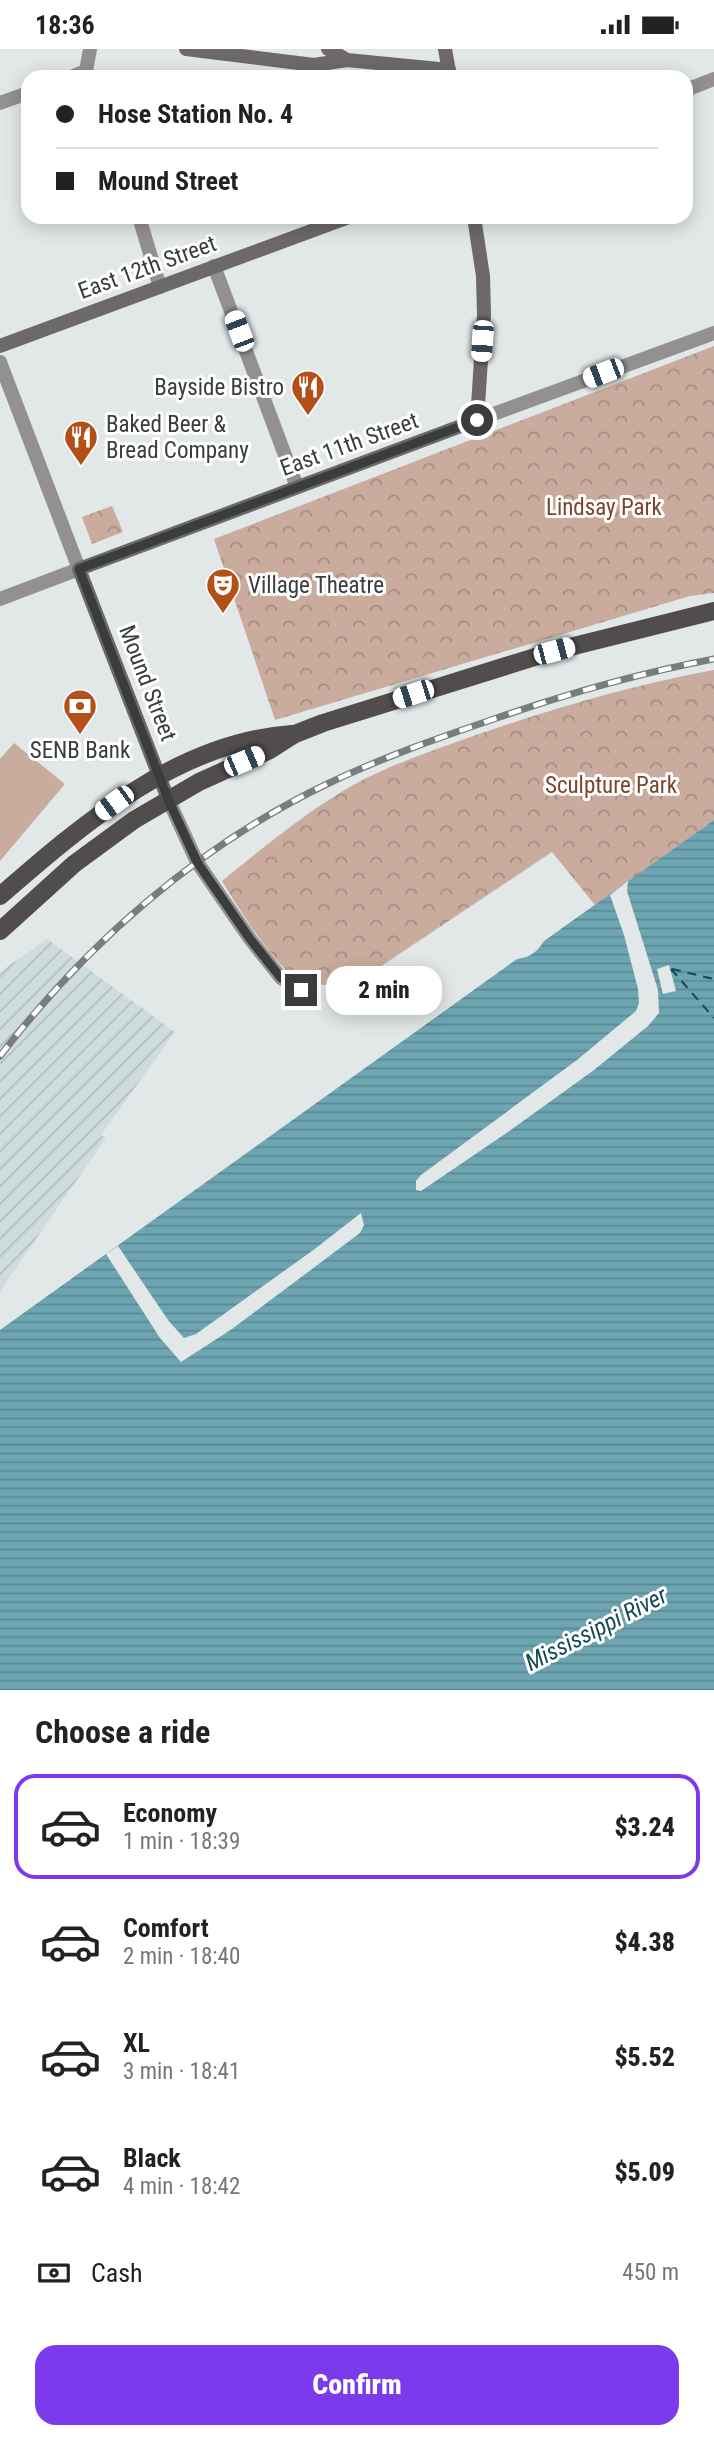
<!DOCTYPE html>
<meta charset="utf-8">
<style>
:root{--surface:#fff;--page:#f2f2f2;--text:#222;--muted:#767676;--line:#e0e0e0;--accent:#7c3aed}
body{margin:0;font-family:"Roboto Condensed",sans-serif;background:var(--page);color:var(--text);height:100vh;display:flex;flex-direction:column;font-size:26px;white-space:nowrap}
*{box-sizing:border-box;margin:0}
p{font-size:23px;color:var(--muted)}
.icon{flex:none;width:38px;height:38px;fill:none;stroke:currentColor;stroke-width:2;stroke-linecap:round;stroke-linejoin:round}
.map{position:relative;height:1641px;overflow:hidden}
.details{display:flex;flex-direction:column;background:var(--surface);flex:1}
.details>*{flex:none}
.guide{position:absolute;left:21px;top:21px;width:672px;height:154px;border-radius:21px;box-shadow:0 4px 18px #0003;display:grid;align-content:center;height:154px;padding:0 35px;background:var(--surface)}
.end{position:absolute;width:32px;height:32px;margin:-16px;border:9px solid #3b3c3d;background:#fff;box-shadow:0 0 0 4px #fff}
.from{border-radius:50%}
.bubble{position:absolute;height:49px;border-radius:21px;background:var(--surface);box-shadow:0 4px 18px #0003;font-size:23px;font-weight:800;line-height:49px;text-align:center}
.car{position:absolute;width:21px;height:42px;margin:-21px -10px;border-radius:9px;box-shadow:0 0 5px 2px #0007;background:linear-gradient(#fff 24%,#345 0 40%,#fff 0 76%,#345 0 86%,#fff 0)}
.guide b{display:flex;align-items:center;gap:24px;height:66px;font-size:26px}
.guide b+b{border-top:2px solid var(--line)}
.guide i{width:18px;height:18px;background:var(--text)}
ul{padding:0;list-style:none}
li{display:flex;align-items:center;gap:21px;height:105px;margin:0 14px 10px;padding:0 21px;border:4px solid transparent;border-radius:21px}
li div{flex:1}
li b{display:block;font-size:26px}
li em{font-style:normal;font-weight:800}
li.active{border-color:var(--accent)}
li>.icon{width:63px;height:63px;stroke-width:1.5}
h2{padding:0 35px;font-size:32px;line-height:84px}
.pay{display:flex;align-items:center;gap:18px;height:77px;padding:0 35px;font-size:26px}
.pay p{margin-inline-start:auto}
.cta{display:flex;gap:14px;margin-top:auto;padding:14px 35px}
.cta a{flex:1;height:80px;border-radius:21px;background:var(--accent);color:#fff;font-size:28px;font-weight:800;line-height:80px;text-align:center}
.status{display:flex;justify-content:space-between;align-items:center;height:49px;padding:0 35px;background:var(--surface);direction:ltr}
.status svg{height:19px;fill:currentColor}
.map>svg:first-child{display:block}
</style>
<div class="status"><b>18:36</b><svg viewBox="0 0 49 12"><path d="M0 12V9h3v3zM5 12V6h3v6zM10 12V3h3v9zM15 12V0h3v12zM26 1h20v11H26zM47 4h2v5h-2z"/></svg></div>
<div class="map">
<svg width="714" height="1641" viewBox="0 0 714 1641">
<defs>
<pattern id="industrial-furrows" width="10" height="10" patternUnits="userSpaceOnUse" patternTransform="scale(1.75)"><rect width="10" height="10" fill="#cfdcdf"/><path d="M-1 1l2-2M0 10L10 0M9 11l2-2" fill="none" stroke="#b3bec0"/></pattern>
<pattern id="forest-crowns" width="20" height="18" patternUnits="userSpaceOnUse" patternTransform="scale(1.75)"><rect width="20" height="18" fill="#caac9e"/><path d="M2 6a3 3 0 1 1 6 0M12 15a3 3 0 1 1 6 0" fill="none" stroke="#a58d82"/></pattern>
<pattern id="water-rules" width="6" height="5" patternUnits="userSpaceOnUse" patternTransform="scale(1.75)"><rect width="6" height="5" fill="#6da6b2"/><path d="M0 2.5h6" fill="none" stroke="#5b8892"/></pattern>
</defs>
<rect width="100%" height="100%" fill="#e2e7e8"/>
<polygon fill="url(#industrial-furrows)" points="47,890 175,983 101,1086 106,1089 0,1242 0,923"/>
<polygon fill="#caac9e" points="14,694 65,735 0,812 0,710"/>
<g fill="url(#forest-crowns)">
<polygon points="714,297 714,544 690,547 275,671 214,490"/>
<polygon points="112,457 123,483 92,495 82,468"/>
<path d="M714,621V771L595,856L552,803L365,928C348,933 325,938 307,935C281,930 236,855 222,832C264,798 307,762 355,735C392,715 434,701 473,687C551,660 632,636 714,621Z"/>
</g>
<path fill="url(#water-rules)" d="M714,771V1641H0V1281L517,910C531,908 537,903 544,892Z"/>
<g fill="#e2e7e8">
<polygon points="628,832 627,842 658,941 659,964 648,977 594,1021 508,1083 421,1142 416,1141 416,1132 421,1126 577,1011 636,962 639,954 638,940 624,886 610,846"/>
<polygon points="669,916 676,942 663,945 657,920"/>
<polygon points="361,1164 364,1176 360,1184 232,1280 181,1313 160,1289 106,1205 118,1197 168,1271 184,1289 196,1285 312,1202"/>
</g>
<g fill="none" stroke-linecap="round" stroke-linejoin="round">
<g stroke="#164a53" stroke-width="2" stroke-dasharray="9 7" stroke-linecap="butt">
<polyline points="671,920 714,969"/>
<polyline points="672,920 714,930"/>
</g>
<g stroke="#939190" stroke-width="14">
<polyline points="71,28 86,22"/>
<polyline points="88,28 86,22 90,0"/>
<polyline points="686,41 714,30"/>
<polyline points="0,54 28,44"/>
<polyline points="139,168 160,238"/>
<polyline points="214,217 297,438"/>
<polyline points="0,313 79,520 0,550"/>
<polyline points="477,371 714,284"/>
<polyline points="168,750 197,813 250,890 281,929 301,941"/>
</g>
<g stroke="#6c6968" stroke-width="14">
<polyline points="186,0 314,16 347,11 449,21"/>
<polyline points="328,0 347,11"/>
<polyline points="445,0 450,28"/>
<polyline points="0,297 349,168"/>
<polyline points="168,750 79,520 477,371 484,266 483,227 474,168"/>
</g>
<g stroke="#504d4c" stroke-width="18">
<path d="M0,847C83,775 177,693 292,685"/>
<polyline points="0,882 74,815 134,771 199,733 270,701 295,685 323,674 554,602 714,562"/>
</g>
<g stroke="#7a7d7e" stroke-width="7">
<path id="rail" d="M0,1007C87,894 198,797 327,735C381,709 438,689 494,670C566,645 640,624 714,610"/>
</g>
<use href="#rail" stroke="#fff" stroke-width="4.5" stroke-dasharray="13" stroke-linecap="butt"/>
</g>
<g fill="none" stroke-linecap="round" stroke-linejoin="round">
<polyline stroke="#3b3c3d" stroke-width="9" points="301,941 281,929 250,890 197,813 168,750 79,520 477,371"/>
</g>
<defs>
<g id="restaurant-pin" transform="scale(1.75)"><path d="M0 17L-7.5 6A9.5 9.5 0 1 1 7.5 6Z" fill="#b35018" stroke="#fff"/><path d="M-5-6h1v4h1v-4h1v4h1v-4h1v5L-1.5 .5V6h-2V.5L-5-1ZM5-6V6H3V1.5H1.5Q1.5-4 5-6Z" fill="#fff"/></g>
<g id="theatre-pin" transform="scale(1.75)"><path d="M0 17L-7.5 6A9.5 9.5 0 1 1 7.5 6Z" fill="#b35018" stroke="#fff"/><path d="M-5-5.5Q0-4 5-5.5V0Q5 5 0 6Q-5 5-5 0ZM-3.3-2.5H-1v1.5H-3.3ZM1-2.5H3.3v1.5H1ZM-2.8 1Q0 5.5 2.8 1Z" fill="#fff"/></g>
<g id="bank-pin" transform="scale(1.75)"><path d="M0 17L-7.5 6A9.5 9.5 0 1 1 7.5 6Z" fill="#b35018" stroke="#fff"/><path d="M-6-4H6V4H-6ZM0-2.3a2.3 2.3 0 1 0 0 4.6a2.3 2.3 0 1 0 0-4.6Z" fill="#fff"/></g>
</defs>
<g fill-rule="evenodd">
<use href="#restaurant-pin" x="308" y="338"/>
<use href="#restaurant-pin" x="81" y="388"/>
<use href="#theatre-pin" x="223" y="536"/>
<use href="#bank-pin" x="80" y="657"/>
</g>
<g text-anchor="middle" stroke-width="6" stroke-linejoin="round" paint-order="stroke">
<g font-size="23" fill="#3b3c3d" stroke="#fff">
<text transform="translate(147 218) rotate(-20)" y="8">East 12th Street</text>
<text transform="translate(349 395) rotate(-20)" y="8">East 11th Street</text>
<text transform="translate(148 634) rotate(69)" y="8">Mound Street</text>
</g>
<g font-size="23" fill="#3b3c3d" stroke="#fff" text-anchor="start">
<text x="284" y="346" text-anchor="end">Bayside Bistro</text>
<text x="106" y="383">Baked Beer &amp;<tspan x="106" dy="26">Bread Company</tspan></text>
<text x="248" y="544">Village Theatre</text>
<text x="80" y="709" text-anchor="middle">SENB Bank</text>
</g>
<g font-size="23" fill="#7f4326" stroke="#fff">
<text x="604" y="466">Lindsay Park</text>
<text x="611" y="744">Sculpture Park</text>
</g>
<g font-size="24" font-style="italic" fill="#164a53" stroke="#fff">
<text transform="translate(596 1580) rotate(-27)" y="8">Mississippi River</text>
</g>
</g>
</svg>
<i class="end from" style="left:477px;top:371px"></i>
<i class="end" style="left:301px;top:941px"></i>
<div class="bubble" style="left:326px;top:917px;width:116px">2 min</div>
<i class="car" style="left:239px;top:282px;rotate:339deg"></i>
<i class="car" style="left:482px;top:292px;rotate:184deg"></i>
<i class="car" style="left:603px;top:324px;rotate:249deg"></i>
<i class="car" style="left:554px;top:602px;rotate:75deg"></i>
<i class="car" style="left:413px;top:645px;rotate:252deg"></i>
<i class="car" style="left:244px;top:712px;rotate:67deg"></i>
<i class="car" style="left:114px;top:754px;rotate:234deg"></i>
<div class="guide">
<b><i class="from"></i>Hose Station No. 4</b>
<b><i></i>Mound Street</b>
</div>
</div>
<section class="details">
<h2>Choose a ride</h2>
<ul>
<li class="active"><svg class="icon" aria-label="car" viewBox="0 0 24 24"><path d="M5 17H2v-5l4-1 3-4h7l3 4 3 1v5h-3M9 17h6M6 11h13"/><circle cx="7" cy="17" r="2"/><circle cx="17" cy="17" r="2"/></svg><div><b>Economy</b><p>1 min · 18:39</p></div><em>$3.24</em></li>
<li><svg class="icon" aria-label="car" viewBox="0 0 24 24"><path d="M5 17H2v-5l4-1 3-4h7l3 4 3 1v5h-3M9 17h6M6 11h13"/><circle cx="7" cy="17" r="2"/><circle cx="17" cy="17" r="2"/></svg><div><b>Comfort</b><p>2 min · 18:40</p></div><em>$4.38</em></li>
<li><svg class="icon" aria-label="car" viewBox="0 0 24 24"><path d="M5 17H2v-5l4-1 3-4h7l3 4 3 1v5h-3M9 17h6M6 11h13"/><circle cx="7" cy="17" r="2"/><circle cx="17" cy="17" r="2"/></svg><div><b>XL</b><p>3 min · 18:41</p></div><em>$5.52</em></li>
<li><svg class="icon" aria-label="car" viewBox="0 0 24 24"><path d="M5 17H2v-5l4-1 3-4h7l3 4 3 1v5h-3M9 17h6M6 11h13"/><circle cx="7" cy="17" r="2"/><circle cx="17" cy="17" r="2"/></svg><div><b>Black</b><p>4 min · 18:42</p></div><em>$5.09</em></li>
</ul>
<div class="pay"><svg class="icon" aria-label="cash" viewBox="0 0 24 24"><path d="M3 7h18v10H3z"/><circle cx="12" cy="12" r="2"/></svg>Cash<p>450 m</p></div>
<div class="cta"><a>Confirm</a></div>
</section>
